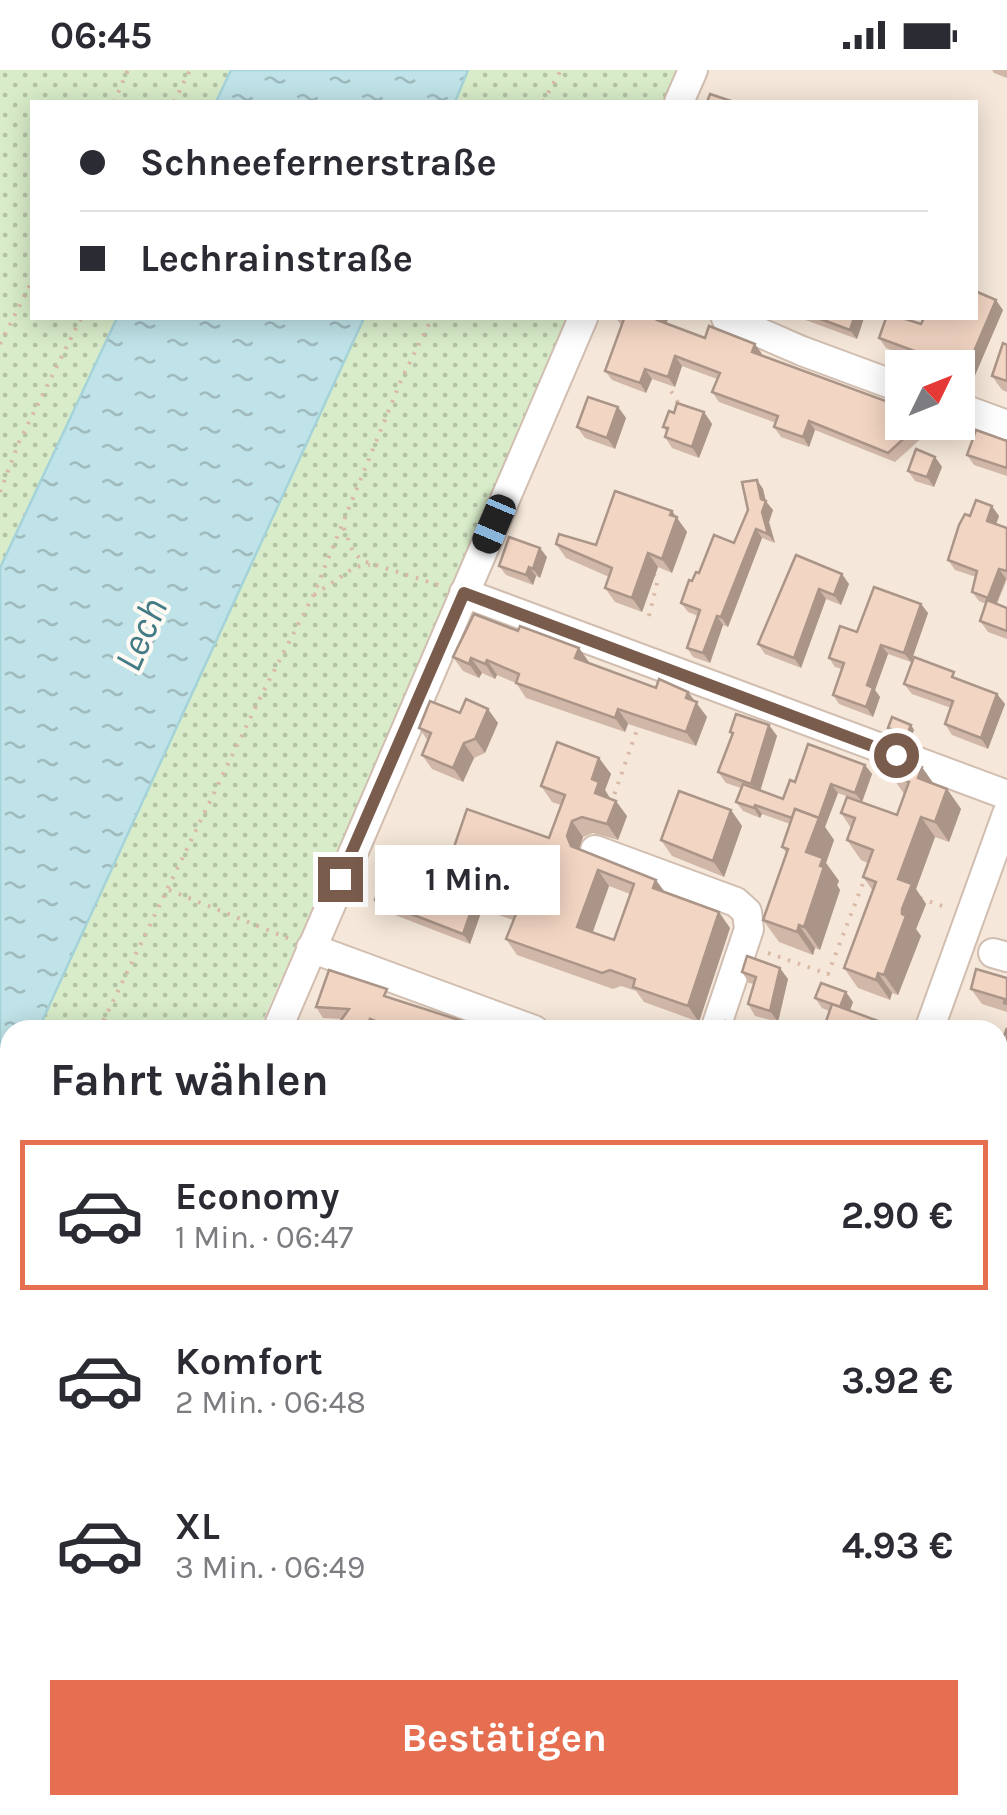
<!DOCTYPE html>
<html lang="de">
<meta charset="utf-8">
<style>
:root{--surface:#fff;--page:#f7f7f7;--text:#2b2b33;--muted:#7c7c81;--line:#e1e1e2;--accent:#e76f51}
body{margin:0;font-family:Karla,sans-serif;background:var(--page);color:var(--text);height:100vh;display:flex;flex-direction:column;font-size:38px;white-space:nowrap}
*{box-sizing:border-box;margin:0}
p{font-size:32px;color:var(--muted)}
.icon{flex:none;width:55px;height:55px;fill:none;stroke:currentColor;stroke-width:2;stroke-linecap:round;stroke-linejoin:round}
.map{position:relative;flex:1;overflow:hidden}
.drawer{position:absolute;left:0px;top:950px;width:1008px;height:795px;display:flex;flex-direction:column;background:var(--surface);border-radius:30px 30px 0 0;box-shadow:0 5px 25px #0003}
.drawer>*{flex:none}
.banner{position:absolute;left:30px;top:30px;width:948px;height:220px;border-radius:0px;box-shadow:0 5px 25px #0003;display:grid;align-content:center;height:220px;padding:0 50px;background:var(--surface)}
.needle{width:65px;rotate:47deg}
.tools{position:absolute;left:885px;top:280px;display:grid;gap:20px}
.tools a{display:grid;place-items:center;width:90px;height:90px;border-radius:0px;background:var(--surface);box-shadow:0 5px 25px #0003;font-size:50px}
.end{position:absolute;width:45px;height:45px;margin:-22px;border:12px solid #7a5c4d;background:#fff;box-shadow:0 0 0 5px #fff}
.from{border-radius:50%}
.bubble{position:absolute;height:70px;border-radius:0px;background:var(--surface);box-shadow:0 5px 25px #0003;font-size:32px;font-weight:700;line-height:70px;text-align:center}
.car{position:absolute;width:30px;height:60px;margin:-30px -15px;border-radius:12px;box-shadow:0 0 8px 2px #0007;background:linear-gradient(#222 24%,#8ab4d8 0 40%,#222 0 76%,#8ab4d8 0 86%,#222 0)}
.banner b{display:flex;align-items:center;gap:35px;height:95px;font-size:38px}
.banner b+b{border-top:2px solid var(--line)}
.banner i{width:25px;height:25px;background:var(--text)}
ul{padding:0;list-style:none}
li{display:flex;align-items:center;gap:30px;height:150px;margin:0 20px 15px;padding:0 30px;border:5px solid transparent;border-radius:0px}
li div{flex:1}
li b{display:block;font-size:38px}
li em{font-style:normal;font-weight:700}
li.selected{border-color:var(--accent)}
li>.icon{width:90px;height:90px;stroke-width:1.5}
h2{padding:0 50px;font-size:45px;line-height:120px}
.action{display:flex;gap:20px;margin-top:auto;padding:20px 50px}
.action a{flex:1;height:115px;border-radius:0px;background:var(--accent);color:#fff;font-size:40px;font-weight:700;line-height:115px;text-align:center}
.status{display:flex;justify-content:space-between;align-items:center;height:70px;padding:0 50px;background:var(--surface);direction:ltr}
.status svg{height:28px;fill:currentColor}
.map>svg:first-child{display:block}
</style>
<div class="status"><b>06:45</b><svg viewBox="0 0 49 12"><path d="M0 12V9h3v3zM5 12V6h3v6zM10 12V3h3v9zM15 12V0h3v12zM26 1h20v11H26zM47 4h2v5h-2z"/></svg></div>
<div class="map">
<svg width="1007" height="1745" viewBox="0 0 1007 1745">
<defs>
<pattern id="park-dots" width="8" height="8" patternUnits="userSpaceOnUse" patternTransform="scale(2.5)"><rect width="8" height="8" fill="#d8ecc9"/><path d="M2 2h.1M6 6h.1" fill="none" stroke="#b4c2a5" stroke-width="1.8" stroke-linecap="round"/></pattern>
<pattern id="water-ripples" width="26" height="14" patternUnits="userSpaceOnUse" patternTransform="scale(2.5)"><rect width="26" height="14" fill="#bfe3e8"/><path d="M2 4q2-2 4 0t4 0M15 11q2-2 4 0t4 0" fill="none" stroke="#a0bbbe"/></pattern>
</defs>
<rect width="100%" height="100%" fill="#fdf6ec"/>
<path fill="#f5e8da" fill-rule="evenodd" d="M693,0H1007V1745H0V1626L10,1613V1735H998V960H280L583,248H975V32H679ZM902,298H958V352H902Z"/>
<g fill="url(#park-dots)">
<polygon points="0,0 236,0 222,32 32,32 32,248 119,248 0,535"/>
<polygon points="468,0 678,0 664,32 455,32"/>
<polygon points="364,248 571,248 259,960 38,960"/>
<polygon points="10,1020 10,1186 0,1208 0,1042"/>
<polygon points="0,1232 10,1237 10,1589 0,1603"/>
</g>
<g fill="url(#water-ripples)" stroke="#a5d3da" stroke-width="2.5">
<polygon points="231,0 468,0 455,32 216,32"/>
<polygon points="117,248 364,248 38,960 10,960 10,1020 0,1042 0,498"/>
</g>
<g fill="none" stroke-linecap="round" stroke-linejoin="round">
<g stroke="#d1beb0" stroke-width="32">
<g id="minor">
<polyline points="679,32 693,0"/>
<polyline points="726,248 802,281 902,318"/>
<polyline points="958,337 1007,355"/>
<polyline points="464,523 1007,725"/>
<polyline points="595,780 736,832 747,842 749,859 715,960"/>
<polyline points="311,878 534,960"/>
<polyline points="993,883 1007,887"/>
<polyline points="277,960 583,248"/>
<polyline points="929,960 1007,744"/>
<polyline points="998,1248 1007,1252"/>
<polyline points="0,1626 10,1613"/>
<polyline points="998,1627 1007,1601"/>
<polyline points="998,1731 1007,1735"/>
<polyline points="629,1735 652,1745"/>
<polyline points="357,1745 361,1735"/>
<polyline points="956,1745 959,1735"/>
</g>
</g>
<g stroke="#d9b8a5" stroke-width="4" stroke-dasharray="2.5 8" stroke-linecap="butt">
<polyline points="114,32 128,0"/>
<polyline points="174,32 190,0"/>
<polyline points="543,32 561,0"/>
<polyline points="0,274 32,211"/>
<polyline points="673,311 671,321 679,334"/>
<polyline points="0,422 19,372 81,248"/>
<polyline points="344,458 353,482 363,491 445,517"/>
<polyline points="314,525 355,497 370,495"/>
<polyline points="649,546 658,509 654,505"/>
<polyline points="611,734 639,654"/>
<polyline points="169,820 290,869"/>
<polyline points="920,828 948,838"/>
<polyline points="768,883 828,904 865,808 869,810"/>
<polyline points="99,960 262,624 313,526 402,308 432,248"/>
<polyline points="238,960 257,952"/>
<polyline points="0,1278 10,1283"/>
<polyline points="0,1512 10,1480"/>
</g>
<use href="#minor" stroke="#fff" stroke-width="28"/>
</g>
<g fill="#d1b7a8" fill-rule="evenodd">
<polygon points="992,0 1007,0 1007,8 994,3"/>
<polygon points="1003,240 973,310 958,304 958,298 939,298 886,278 879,268 921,254"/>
<polygon points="616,248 667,248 668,249 666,254 705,268 762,284 761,286 902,352 933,352 935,356 895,392 815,360 809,377 781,367 774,357 776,353 719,332 712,322 717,309 682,296 675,317 652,309 646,323 612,310 605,301 621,255"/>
<polygon points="800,248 864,248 857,269"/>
<polygon points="1007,275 1007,322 1002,320 992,306"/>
<polygon points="618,337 626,348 615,379 585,368 577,357"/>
<polygon points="704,342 712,354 699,388 672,378 665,367 667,362 663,357 674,343"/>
<polygon points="1007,371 1007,406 974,395 967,385"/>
<polygon points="935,387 942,397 934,417 915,411 908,401"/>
<polygon points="757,410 763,419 766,431 773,440 769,452 775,473 762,468 728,557 723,555 710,593 693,587 687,578 698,546 688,542 681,533 692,511 699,503 734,473 748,440"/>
<polygon points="672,441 687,462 672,503 658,497 642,542 615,532 605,518 609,507 566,488 556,474 596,475"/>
<polygon points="970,446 999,446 996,454 1007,458 1007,509 997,534 1007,538 1007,569 988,562 980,551 986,534 979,531 972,522 976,507 955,500 948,490"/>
<polygon points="796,485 849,514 841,535 826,529 801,598 765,584 758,574"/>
<polygon points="547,487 540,508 536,506 533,515 506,505 499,496"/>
<polygon points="921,534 928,543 911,592 888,584 875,620 880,627 873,647 839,634 833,625 842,599 835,597 829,588 857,562"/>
<polygon points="518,561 579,578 588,593 695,631 707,647 696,676 628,654 625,662 526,628 516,613 497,605 495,609 482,603 479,608 463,601 453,587"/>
<polygon points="960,610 997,624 1005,634 988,679 952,665 945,654 951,638 912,624 904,614"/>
<polygon points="460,643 498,653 485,683 474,688 463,712 432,699 422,685 428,671 419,658"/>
<polygon points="769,655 777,666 760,720 783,729 795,712 865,695 872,704 862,732 838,723 825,757 834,770 826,793 839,811 837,815 840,820 820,880 815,878 813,885 779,872 763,850 787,784 782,777 790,754 762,744 760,748 743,741 736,732 741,718 726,713 718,702 732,665 730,662"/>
<polygon points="911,655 914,660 910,670 892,663 888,658"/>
<path d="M599,688L611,704L605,720L610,729L627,746L618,770L593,763L583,767L579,779L665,823L730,858L699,952L644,932L636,921L621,916L613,919L517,885L506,869L513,850L487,841L476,825L485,800L465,792L454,777L549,768L561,735L552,732L541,716ZM609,816L630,824L614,870L592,862Z"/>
<polygon points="891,705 934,714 947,719 961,739 949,772 935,767 916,819 926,834 916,859 921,866 898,925 892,923 890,930 858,918 844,898 873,821 863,807 868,793 861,790 847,770 851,758 841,743 897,745 904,724"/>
<polygon points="731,740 742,756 724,807 672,786 661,770"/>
<polygon points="455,808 451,818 483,837 470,874 382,840 375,830 394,809 415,811"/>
<polygon points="742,902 788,909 778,952 755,946 748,934 754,914 749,913"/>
<polygon points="1007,908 1007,942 982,934 971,919"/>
<polygon points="815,928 853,932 850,941 878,951 884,960 823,960 829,941 822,938"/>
<polygon points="393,929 490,960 334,960 342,949 323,948 316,937"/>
<polygon points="998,1130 1007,1133 1007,1223 998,1220"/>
<polygon points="10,1167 10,1226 0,1221 0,1188"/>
<polygon points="998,1261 1007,1264 1007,1316 998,1312"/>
<polygon points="998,1365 1007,1369 1007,1423 998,1420"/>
<polygon points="323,1735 342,1735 339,1742"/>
<polygon points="494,1735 592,1735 598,1737 604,1745 519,1745"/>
<polygon points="73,1736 118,1745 80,1745"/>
</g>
<g fill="#aa9588">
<polygon points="996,230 1003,240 973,310 966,300"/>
<polygon points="658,248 667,248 668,249 664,260 657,250"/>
<polygon points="854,248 864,248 857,269 850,260"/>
<polygon points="755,274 762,284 759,292 752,282"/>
<polygon points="675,286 682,296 675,317 668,307"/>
<polygon points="645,299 652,309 646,323 640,313"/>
<polygon points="618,337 626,348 615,379 607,368"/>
<polygon points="704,342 712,354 699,388 692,377"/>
<polygon points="809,351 815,360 809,377 803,367"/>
<polygon points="935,387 942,397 934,417 927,407"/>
<polygon points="757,410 763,419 766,432 773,440 769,452 775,473 768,464 762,442"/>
<polygon points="992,436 999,446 994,460 987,451"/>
<polygon points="672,441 687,462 672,503 662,489"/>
<polygon points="756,459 762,468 728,557 721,547"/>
<polygon points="540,478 547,487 540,508 533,499"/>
<polygon points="648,483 658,497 642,542 632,528"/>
<polygon points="529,497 536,506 533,515 526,505"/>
<polygon points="999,499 1006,509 995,537 988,528"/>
<polygon points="842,504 849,514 841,535 834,525"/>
<polygon points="819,519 826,529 801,598 794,588"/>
<polygon points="921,534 928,543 911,592 904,583"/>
<polygon points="717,546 723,555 710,593 703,583"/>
<polygon points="881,575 888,584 875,620 880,627 873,647 866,637 867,615"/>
<polygon points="579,578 589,592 585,603 575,588"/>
<polygon points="471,588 482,603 479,608 469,594"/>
<polygon points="487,590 497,605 495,609 485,594"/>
<polygon points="688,622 707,647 696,676 686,662 686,628"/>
<polygon points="997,624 1005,634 988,679 981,668"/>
<polygon points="488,639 498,653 485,683 475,669"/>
<polygon points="618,639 628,654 625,662 615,648"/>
<polygon points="769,655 777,666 759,725 751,714"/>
<polygon points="911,655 914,660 910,670 907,665"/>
<polygon points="464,673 474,688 463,712 453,698"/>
<polygon points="599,688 611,704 605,720 610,728 606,739 595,723 592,709"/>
<polygon points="865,695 872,704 862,732 855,723"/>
<polygon points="922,697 936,717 918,708"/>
<polygon points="831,714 838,723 825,757 834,770 826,793 839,811 837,815 840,820 820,880 804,857 806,782"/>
<polygon points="947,719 961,739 949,772 935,752"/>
<polygon points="616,731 627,746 618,770 607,754"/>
<polygon points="755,735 762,744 760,748 754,738"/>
<polygon points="731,740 742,756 724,807 713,791"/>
<polygon points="921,747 935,767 916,819 926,834 916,859 921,866 898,925 884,905 902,844 898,809"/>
<polygon points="572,751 583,767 578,782 571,776 567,766"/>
<polygon points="448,798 455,808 449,825 442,815"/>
<polygon points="598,800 609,816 589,873 577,857"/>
<polygon points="656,810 667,825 653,818"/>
<polygon points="476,827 483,837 470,874 463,864"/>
<polygon points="719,842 730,858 699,952 688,936"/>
<polygon points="799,855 815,878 813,885 797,862"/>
<polygon points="780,898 788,909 778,952 770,941"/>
<polygon points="878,903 892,923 890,930 876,910"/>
<polygon points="846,922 853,932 847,947 840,937"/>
<polygon points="370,949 377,960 366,960"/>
<polygon points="878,951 884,960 874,960"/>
<polygon points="1007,1010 1007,1068 1003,1087 998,1080 998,1047"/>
<polygon points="1007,1134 1007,1179 998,1167"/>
<polygon points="999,1490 1006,1501 998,1526 998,1493"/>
<polygon points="10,1716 10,1735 14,1735 8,1745 0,1745 0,1732"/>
<polygon points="111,1735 122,1735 118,1745 107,1745"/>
<polygon points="196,1735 208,1735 204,1745 192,1745"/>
<polygon points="318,1735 320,1735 326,1745 314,1745"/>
<polygon points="483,1735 493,1735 490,1745 479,1745"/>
<polygon points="744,1735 756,1735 753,1745 740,1745"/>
<polygon points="828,1735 839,1735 835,1745 824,1745"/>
<polygon points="916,1735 927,1735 923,1745 912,1745"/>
</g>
<g fill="#f3d5c3" stroke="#aa9588" stroke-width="2.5" fill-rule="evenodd">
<polygon points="710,24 734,32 707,32"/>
<polygon points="975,221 996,230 966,300 879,268 886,248 902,248 921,254 924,248 975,248"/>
<polygon points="620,248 658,248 657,250 705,268 709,256 755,274 752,282 902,337 902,352 922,352 888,383 809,351 803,367 774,357 778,346 712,322 720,303 675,286 668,307 645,299 640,313 605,301 624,249"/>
<polygon points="818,248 854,248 850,260"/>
<polygon points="1003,273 1007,275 1007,311 992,306"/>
<polygon points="588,327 618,337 607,368 577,357"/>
<polygon points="677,333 704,342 692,377 665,367 668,358 663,357 669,341 674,343"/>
<polygon points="976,360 1007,371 1007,398 967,385"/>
<polygon points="916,379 935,387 927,407 908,401"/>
<polygon points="757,410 761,429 766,431 762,442 768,464 756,459 721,547 717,546 703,583 687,578 700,540 681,533 689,510 692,511 696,502 699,503 714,465 734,473 748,440 742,412"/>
<polygon points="615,421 672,441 670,445 677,447 662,489 648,483 632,528 605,518 612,498 556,474 559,464 596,475"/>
<polygon points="976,430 992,436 987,451 1007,458 1007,501 999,499 988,528 972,522 977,501 948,490 959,455 965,444 970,446"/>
<polygon points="509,467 540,478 533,499 529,497 526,505 499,496"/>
<polygon points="796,485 842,504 834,525 819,519 794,588 758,574"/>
<polygon points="874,517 921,534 904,583 881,575 867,615 873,618 866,637 833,625 844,593 829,588 840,556 857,562"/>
<polygon points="987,530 1007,538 1007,561 980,551"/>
<polygon points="474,544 518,561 520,556 579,578 575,588 656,618 659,609 688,622 686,628 697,632 686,662 618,639 615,648 516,613 519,604 487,590 485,594 471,588 469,594 453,587"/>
<polygon points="914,587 954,602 952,607 997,624 981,668 945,654 953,631 904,614"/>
<polygon points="466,629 488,639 475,669 464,673 453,698 422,685 431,663 419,658 430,631 460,643"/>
<polygon points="736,644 769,655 751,714 718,702 733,663 730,662"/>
<polygon points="892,647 911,655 907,665 888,658"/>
<path d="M557,672L599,688L592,709L599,712L595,723L616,731L607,754L582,747L572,751L567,766L571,776L656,810L653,818L719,842L688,936L633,917L635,909L610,900L602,903L506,869L518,839L476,825L489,789L454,777L467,739L549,768L565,725L541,716ZM598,800L634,814L614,870L577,857Z"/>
<polygon points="808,674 865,695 855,723 831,714 819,748 795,739 792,748 755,735 754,738 736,732 743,714 783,729 790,710 795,712"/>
<polygon points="897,688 922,697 918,708 947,719 935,752 921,747 898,809 912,814 902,839 902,844 906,846 884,905 878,903 876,910 844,898 876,812 863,807 873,780 847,770 855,748 841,743 847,727 897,745 909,712 891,705"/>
<polygon points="679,721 731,740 713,791 661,770"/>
<polygon points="795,739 819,748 806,782 823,788 820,796 824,797 804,857 799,855 797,862 763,850 788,779 782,777"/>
<polygon points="433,792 448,798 442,815 476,827 463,864 375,830 384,805 394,809 395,805 415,811 420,798 429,801"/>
<polygon points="747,886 780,898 770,941 748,934 756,907 742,902"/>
<polygon points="976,899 1007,908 1007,934 1004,933 1005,929 971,919"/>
<polygon points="329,900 387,919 384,926 490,960 398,960 370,949 366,960 334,960 349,939 316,937"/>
<polygon points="821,913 846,922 840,937 815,928"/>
<polygon points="832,934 878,951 874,960 823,960"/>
<polygon points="725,951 739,956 738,960 720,960"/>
<polygon points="1007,958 1007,1010 998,1047 998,975 1000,976"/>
<polygon points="998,1130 1007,1133 998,1167 1007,1170 1007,1211 998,1208"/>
<polygon points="10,1167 10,1219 0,1214 0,1188"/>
<polygon points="998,1261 1007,1264 1007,1302 998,1298"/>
<polygon points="998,1365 1007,1369 1007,1411 998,1408"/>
<polygon points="10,1672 10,1716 0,1732 0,1684"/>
<polygon points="73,1735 111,1735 107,1745 97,1745"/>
<polygon points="160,1735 196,1735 192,1745 157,1745"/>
<polygon points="284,1735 318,1735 314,1745 280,1745"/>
<polygon points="424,1735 483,1735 479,1745 421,1745"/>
<polygon points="510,1735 592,1735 598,1737 595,1745 535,1745"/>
<polygon points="706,1735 744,1735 740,1745 702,1745"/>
<polygon points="792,1735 828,1735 824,1745 789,1745"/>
<polygon points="879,1735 916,1735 912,1745 876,1745"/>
</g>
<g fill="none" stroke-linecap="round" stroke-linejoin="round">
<polyline stroke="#7a5c4d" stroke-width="12" points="340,809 464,523 896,685"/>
</g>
<g text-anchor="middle" stroke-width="8" stroke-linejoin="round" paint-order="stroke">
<g font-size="40" font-style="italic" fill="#437c86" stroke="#fffaf3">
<text transform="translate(140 564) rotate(-66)" y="14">Lech</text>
</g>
</g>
</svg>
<div class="tools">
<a><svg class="needle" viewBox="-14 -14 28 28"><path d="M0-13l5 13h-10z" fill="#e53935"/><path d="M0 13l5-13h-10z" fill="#7c7c81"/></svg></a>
</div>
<i class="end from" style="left:896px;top:685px"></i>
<i class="end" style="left:340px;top:809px"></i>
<div class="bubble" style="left:375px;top:775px;width:185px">1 Min.</div>
<i class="car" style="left:494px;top:454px;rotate:203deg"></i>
<div class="banner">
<b><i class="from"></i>Schneefernerstraße</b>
<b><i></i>Lechrainstraße</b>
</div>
<section class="drawer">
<h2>Fahrt wählen</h2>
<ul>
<li class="selected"><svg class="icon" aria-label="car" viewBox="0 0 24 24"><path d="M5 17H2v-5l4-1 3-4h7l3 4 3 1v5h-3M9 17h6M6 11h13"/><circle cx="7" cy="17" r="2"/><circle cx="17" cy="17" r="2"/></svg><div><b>Economy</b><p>1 Min. · 06:47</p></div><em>2.90 €</em></li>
<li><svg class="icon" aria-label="car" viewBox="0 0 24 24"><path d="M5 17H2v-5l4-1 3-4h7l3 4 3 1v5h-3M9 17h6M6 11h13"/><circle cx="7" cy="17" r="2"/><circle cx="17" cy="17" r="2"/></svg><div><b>Komfort</b><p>2 Min. · 06:48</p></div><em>3.92 €</em></li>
<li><svg class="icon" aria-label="car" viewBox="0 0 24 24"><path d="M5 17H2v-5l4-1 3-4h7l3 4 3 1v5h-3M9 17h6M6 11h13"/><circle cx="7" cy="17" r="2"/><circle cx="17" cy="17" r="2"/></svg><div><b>XL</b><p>3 Min. · 06:49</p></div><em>4.93 €</em></li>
</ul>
<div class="action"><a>Bestätigen</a></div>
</section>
</div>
